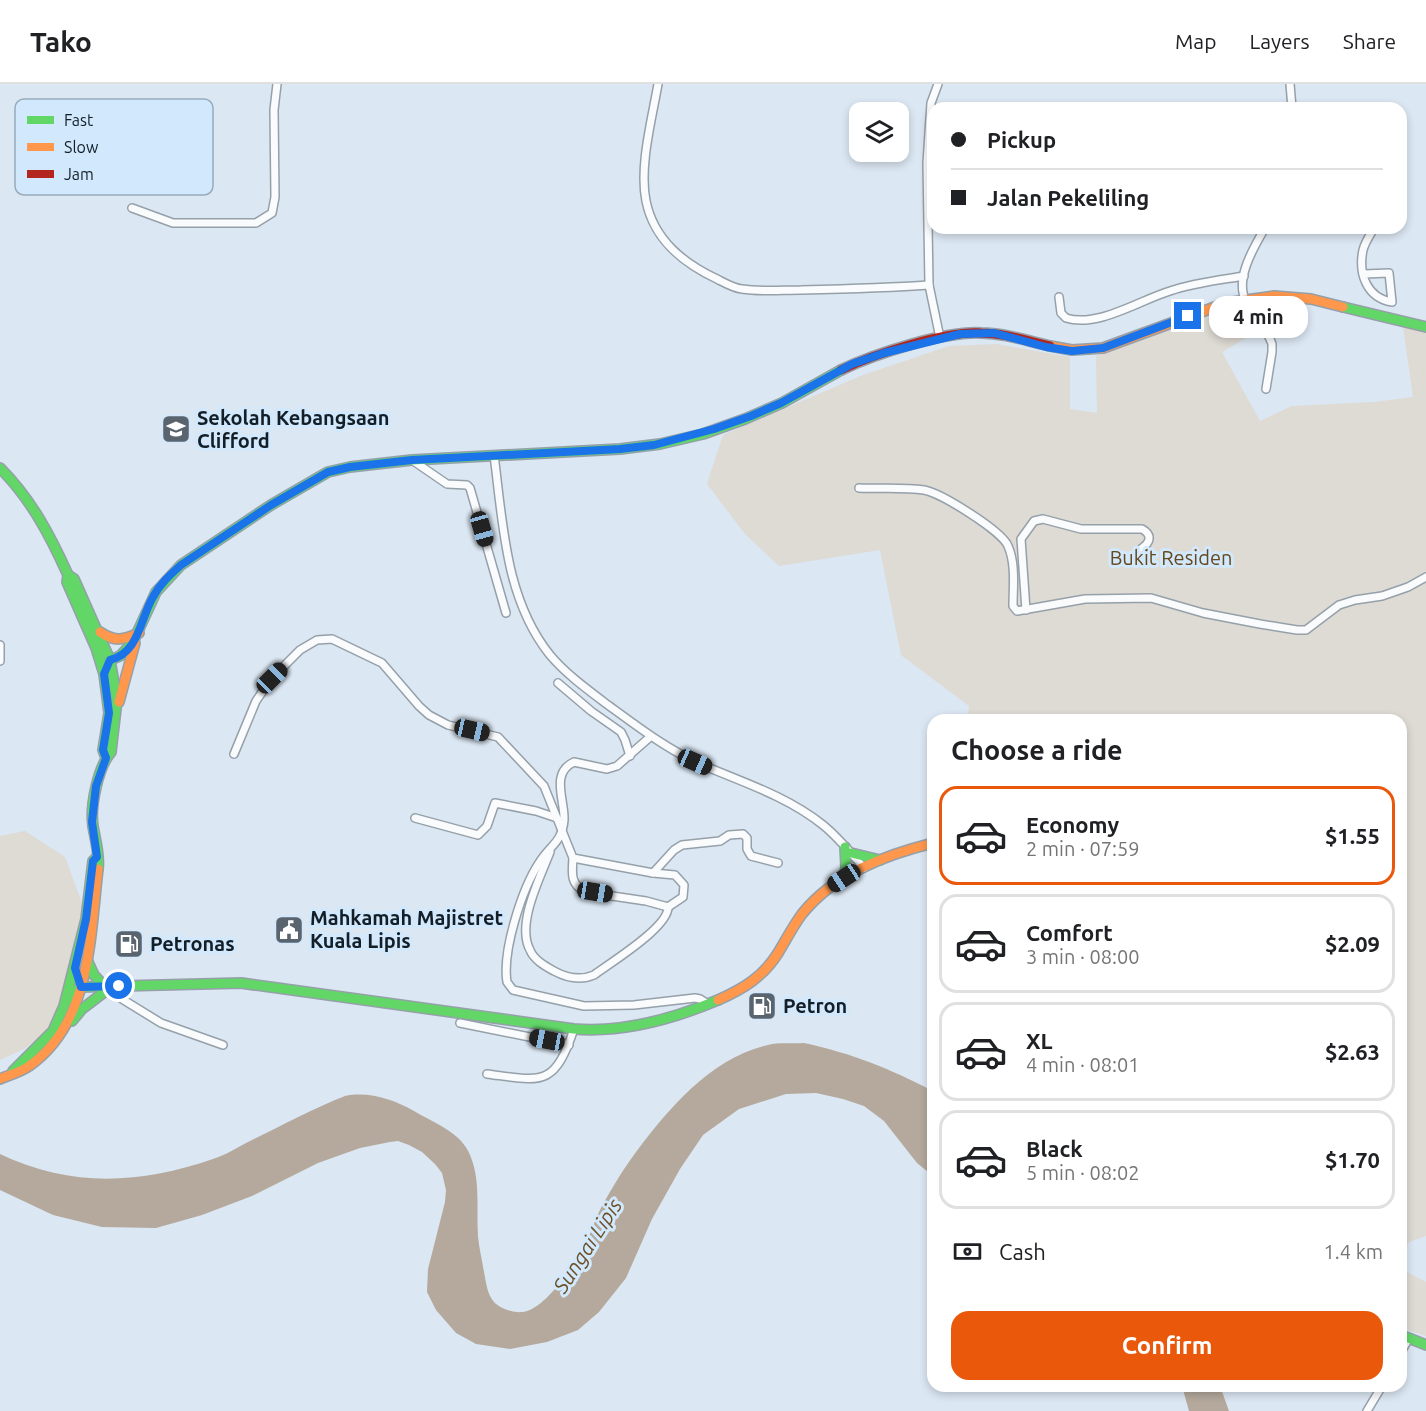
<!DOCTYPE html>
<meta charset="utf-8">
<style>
:root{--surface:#fff;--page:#f6f6f6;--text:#202124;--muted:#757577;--line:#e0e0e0;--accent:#ea580c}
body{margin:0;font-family:Ubuntu,sans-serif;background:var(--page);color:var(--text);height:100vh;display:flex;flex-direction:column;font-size:22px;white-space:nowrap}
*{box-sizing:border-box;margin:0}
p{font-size:20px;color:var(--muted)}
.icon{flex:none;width:33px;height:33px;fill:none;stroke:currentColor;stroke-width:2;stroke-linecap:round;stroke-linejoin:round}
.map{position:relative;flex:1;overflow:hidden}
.side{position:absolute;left:927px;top:630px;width:480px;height:678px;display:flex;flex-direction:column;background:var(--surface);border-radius:18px;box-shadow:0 3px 9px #0003}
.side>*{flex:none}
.top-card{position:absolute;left:927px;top:18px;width:480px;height:132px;border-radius:18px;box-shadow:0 3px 9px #0003;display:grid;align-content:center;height:132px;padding:0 24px;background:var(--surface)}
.tools{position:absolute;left:849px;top:18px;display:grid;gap:12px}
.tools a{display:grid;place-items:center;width:60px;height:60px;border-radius:12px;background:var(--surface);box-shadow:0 3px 9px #0003;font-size:30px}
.end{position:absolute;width:27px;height:27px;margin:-14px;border:8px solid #1a73e8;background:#fff;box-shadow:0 0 0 3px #fff}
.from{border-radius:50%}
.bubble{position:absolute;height:42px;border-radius:18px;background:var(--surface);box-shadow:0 3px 9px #0003;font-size:20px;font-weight:700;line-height:42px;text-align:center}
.car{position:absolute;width:18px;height:36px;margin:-18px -9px;border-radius:8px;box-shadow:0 0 4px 2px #0007;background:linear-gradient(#222 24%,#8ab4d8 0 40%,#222 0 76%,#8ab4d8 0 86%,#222 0)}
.top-card b{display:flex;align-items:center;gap:21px;height:57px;font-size:22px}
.top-card b+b{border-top:2px solid var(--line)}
.top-card i{width:15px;height:15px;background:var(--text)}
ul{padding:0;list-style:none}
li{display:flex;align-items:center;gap:18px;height:99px;margin:0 12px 9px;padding:0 12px;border:3px solid var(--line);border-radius:18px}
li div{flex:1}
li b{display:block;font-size:22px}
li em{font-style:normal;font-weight:700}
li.current{border-color:var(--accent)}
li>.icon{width:54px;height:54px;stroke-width:1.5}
h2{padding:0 24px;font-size:27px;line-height:72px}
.pay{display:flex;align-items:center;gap:15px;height:66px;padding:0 24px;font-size:22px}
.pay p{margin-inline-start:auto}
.action{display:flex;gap:12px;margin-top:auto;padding:12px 24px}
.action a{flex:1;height:69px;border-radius:18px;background:var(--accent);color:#fff;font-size:24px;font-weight:700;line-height:69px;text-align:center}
header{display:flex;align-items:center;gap:36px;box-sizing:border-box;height:84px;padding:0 30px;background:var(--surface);border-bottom:2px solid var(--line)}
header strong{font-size:28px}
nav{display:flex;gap:33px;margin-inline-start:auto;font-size:21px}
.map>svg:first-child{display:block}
</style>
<header>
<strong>Tako</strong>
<nav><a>Map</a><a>Layers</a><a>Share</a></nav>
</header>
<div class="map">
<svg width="1426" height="1327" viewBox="0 0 1426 1327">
<rect width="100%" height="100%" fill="#dbe7f3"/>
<g fill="#dedad4">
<polygon points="1243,224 1260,246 1222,268 1260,337 1292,322 1374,318 1413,313 1403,243 1426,247 1426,1152 1409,1158 1401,1175 1401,636 968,636 969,622 901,571 880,466 779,482 745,450 707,400 723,351 863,291 949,262 996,260 1070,273 1070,325 1097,329 1096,272 1218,229"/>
<polygon points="25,747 65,773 83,822 74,877 68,904 49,947 24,965 0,976 0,752"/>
<polygon points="1401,1185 1426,1198 1426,1252 1401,1244"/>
</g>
<g fill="#b4a99c">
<path d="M804,959C854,970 888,984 933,1007V1092L917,1079L884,1037L864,1022L843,1015L816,1009L786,1010L739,1025L703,1051L680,1085L652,1135L626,1194L599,1228L578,1246L547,1258L510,1265L476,1260L456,1249L436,1226L427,1208L428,1185L445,1118L446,1106L442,1089L435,1080L422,1068L409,1061L398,1057L390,1058L360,1064L318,1079L252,1112L202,1131L156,1144L102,1143L53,1131L0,1106V1070C71,1104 140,1100 213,1075C226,1071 238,1063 250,1057C281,1042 312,1025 345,1012C368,1007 393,1015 414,1027C434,1039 461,1048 470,1071C481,1096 476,1125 478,1152C479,1164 482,1176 484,1188C486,1198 487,1210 494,1218C500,1225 514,1229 523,1228C544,1226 575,1181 584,1163C591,1150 595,1135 602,1122C612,1104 624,1084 636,1068C669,1024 712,973 768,961C779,958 792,960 804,959Z"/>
<polygon points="1182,1302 1220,1302 1229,1327 1189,1327"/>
</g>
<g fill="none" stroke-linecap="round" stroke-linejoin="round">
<g stroke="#95a0a9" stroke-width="10">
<g id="street">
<path d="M658,0C652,35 639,82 646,117C654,156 683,179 717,195C725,199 733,204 742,205C761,208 782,206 801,206C844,205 886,204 929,201"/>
<polyline points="938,0 931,19 927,79 929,201 940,254"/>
<polyline points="1290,0 1292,24"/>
<polyline points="132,124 173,139 256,139 272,129 275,113 274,26 277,0"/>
<path d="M1265,144C1254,163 1233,197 1247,219C1255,233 1267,245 1272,260V268L1266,305"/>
<polyline points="1310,144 1312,144"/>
<path d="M1364,190L1389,189L1392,218C1367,214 1358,190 1363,166C1365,158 1370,151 1374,144"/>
<path d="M1059,213L1061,229L1066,234C1098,244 1140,216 1170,207C1193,199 1220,196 1244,192"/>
<path d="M494,371C503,439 505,515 550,571C566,590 588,606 608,621C638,643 667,665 700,680C742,698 787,712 823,741C838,753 851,769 864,784"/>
<polyline points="412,376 447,400 467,401 470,404 506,529"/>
<path d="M859,404C881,405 903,403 924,406C941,409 1002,447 1008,462C1016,480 1013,503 1013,522L1017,527L1085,515L1151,514L1203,529L1260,540L1297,546H1306L1339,521L1355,516L1382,512L1408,503L1426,493"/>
<path d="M1026,526L1021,455L1034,437L1043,435L1081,445H1142C1153,451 1150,459 1141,465"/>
<polyline points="0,561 0,577"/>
<polyline points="558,599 591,627 621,648 625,656 630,672"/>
<path d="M650,653L617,682L607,685L574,678C550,689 565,716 564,736C562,759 550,761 539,779C522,805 502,867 507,898L513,906L584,922L634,921L695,914L700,915L708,920"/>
<polyline points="234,670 256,617 272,594 300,566 317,556 332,555 382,579 419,622 429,631 448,641 498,653 544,702 573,774 653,789 674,766 682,761 720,757 729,751 743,750 747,754 747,765 751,772 778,779"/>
<polyline points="415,734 478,751 487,742 495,719 536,727 557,734"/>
<path d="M550,768C540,794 516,840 530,866C534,876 545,882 554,887C567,894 580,897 594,891C610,879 669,843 668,823L646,817L585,808C570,800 572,789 573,774"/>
<polyline points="653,789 675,791 684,801 683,813 668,823"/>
<polyline points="119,902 118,909 122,915 161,939 223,961"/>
<polyline points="460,939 569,961"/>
<path d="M487,990C542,997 554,1004 574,945"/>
<polyline points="1401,1268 1409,1254"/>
<polyline points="1367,1327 1382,1302"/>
</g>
</g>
<g stroke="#95a0a9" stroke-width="12">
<g id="fast">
<polyline points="1343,223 1426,243"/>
<path d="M0,384C31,415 50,451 68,491L67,498L96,564L104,590L109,629L103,666L106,674"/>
<path d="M68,491L74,495L110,576L117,616L111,668C98,683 90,722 93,742C95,755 100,771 98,785"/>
<polyline points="110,576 120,572 133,558 156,508 181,481 271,421 328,388 350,383 412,376 620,365 660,360 703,350 745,335 782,319 841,286"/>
<polyline points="851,769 880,776"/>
<polyline points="844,794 846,783 845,763"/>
<polyline points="87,876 94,891 105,903"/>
<path d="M66,918L73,908L81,903L241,899L574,945C623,949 673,935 718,916"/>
<polyline points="72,937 82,925 111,903"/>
<polyline points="13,987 53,947 64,922 86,835 93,777 97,773"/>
<polyline points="1401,1251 1426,1261"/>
</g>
</g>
<g stroke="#95a0a9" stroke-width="12">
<g id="slow">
<polyline points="1050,262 1072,266 1103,264 1226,219 1274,212 1311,215 1343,223"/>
<path d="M100,548C114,558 124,556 139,549"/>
<polyline points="119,618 135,559"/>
<path d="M718,916C743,905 763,893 778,869C786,856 793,842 802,830C834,790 885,771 933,759"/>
<path d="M0,995C9,991 21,988 29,982C91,939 90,852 98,785"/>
</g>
</g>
<g stroke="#95a0a9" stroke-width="12">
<path id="jam" d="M841,286C874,270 945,247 981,249C1005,249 1027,257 1050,262"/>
</g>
<use href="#street" stroke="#fafbfd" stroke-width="7"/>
<use href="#fast" stroke="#63d668" stroke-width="9"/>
<use href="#slow" stroke="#ff974d" stroke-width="9"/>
<use href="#jam" stroke="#b3261e" stroke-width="9"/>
</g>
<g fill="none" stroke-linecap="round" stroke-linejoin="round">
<path stroke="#1a73e8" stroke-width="8" d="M119,902L81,903L75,884L86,835L93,777L97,773L92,738L96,702L106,674L103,666L109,629L104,590L110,576C139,569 140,535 153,513C160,500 170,491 181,481L271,421L328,388L350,383L412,376L620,365L654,361L714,345L751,332L781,319L852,280L884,269L960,250L994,249L1046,263L1072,267L1103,264L1188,232"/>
</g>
<defs>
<g id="school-square" transform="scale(1.5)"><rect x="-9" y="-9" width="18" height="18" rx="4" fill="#59646e" stroke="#d1e8fd"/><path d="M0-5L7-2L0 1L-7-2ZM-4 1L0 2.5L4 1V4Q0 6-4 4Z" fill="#fff"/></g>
<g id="civic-square" transform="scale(1.5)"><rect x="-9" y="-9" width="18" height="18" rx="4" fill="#59646e" stroke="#d1e8fd"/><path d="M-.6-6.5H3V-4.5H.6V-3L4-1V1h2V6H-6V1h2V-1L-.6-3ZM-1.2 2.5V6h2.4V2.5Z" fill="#fff"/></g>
<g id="fuel-square" transform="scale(1.5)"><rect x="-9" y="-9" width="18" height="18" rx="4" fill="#59646e" stroke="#d1e8fd"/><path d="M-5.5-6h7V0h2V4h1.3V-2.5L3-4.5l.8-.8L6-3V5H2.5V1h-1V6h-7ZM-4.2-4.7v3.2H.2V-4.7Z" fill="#fff"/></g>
</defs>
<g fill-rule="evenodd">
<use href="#school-square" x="176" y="345"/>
<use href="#civic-square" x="289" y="846"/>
<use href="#fuel-square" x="129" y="860"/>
<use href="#fuel-square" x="762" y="922"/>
</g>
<g text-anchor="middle" stroke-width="6" stroke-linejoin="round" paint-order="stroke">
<g font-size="20" font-weight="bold" fill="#131e27" stroke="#d1e8fd" text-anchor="start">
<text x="197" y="341">Sekolah Kebangsaan<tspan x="197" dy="23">Clifford</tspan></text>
<text x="310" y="841">Mahkamah Majistret<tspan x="310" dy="23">Kuala Lipis</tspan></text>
<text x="150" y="867">Petronas</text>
<text x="783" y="929">Petron</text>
</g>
<g font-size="20" fill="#66481c" stroke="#d1e8fd">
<text x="1171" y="481">Bukit Residen</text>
</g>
<g font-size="21" font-style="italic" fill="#6e4e23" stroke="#d1e8fd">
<text transform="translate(588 1162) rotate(-57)" y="7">Sungai Lipis</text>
</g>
</g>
<rect x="15" y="15" width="198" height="96" rx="9" fill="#d1e8fd" stroke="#98abbd" stroke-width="1.5"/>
<rect x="27" y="32" width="27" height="8" fill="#63d668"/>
<rect x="27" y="59" width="27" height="8" fill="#ff974d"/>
<rect x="27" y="86" width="27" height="8" fill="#b3261e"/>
<g font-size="16" fill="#131e27">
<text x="64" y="42">Fast</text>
<text x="64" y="69">Slow</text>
<text x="64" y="96">Jam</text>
</g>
</svg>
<div class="tools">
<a><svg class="icon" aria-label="layers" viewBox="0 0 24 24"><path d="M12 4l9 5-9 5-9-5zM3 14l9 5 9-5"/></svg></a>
</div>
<i class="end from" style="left:119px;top:902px"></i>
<i class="end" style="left:1188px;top:232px"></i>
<div class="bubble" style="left:1209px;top:212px;width:99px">4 min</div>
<i class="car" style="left:482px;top:445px;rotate:164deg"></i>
<i class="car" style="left:272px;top:594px;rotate:45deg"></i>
<i class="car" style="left:472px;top:646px;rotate:103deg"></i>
<i class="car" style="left:695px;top:678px;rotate:114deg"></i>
<i class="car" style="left:844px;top:794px;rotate:237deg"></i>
<i class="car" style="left:595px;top:808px;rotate:99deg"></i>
<i class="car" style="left:547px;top:956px;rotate:281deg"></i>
<div class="top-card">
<b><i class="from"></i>Pickup</b>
<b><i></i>Jalan Pekeliling</b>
</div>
<section class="side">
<h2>Choose a ride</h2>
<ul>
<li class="current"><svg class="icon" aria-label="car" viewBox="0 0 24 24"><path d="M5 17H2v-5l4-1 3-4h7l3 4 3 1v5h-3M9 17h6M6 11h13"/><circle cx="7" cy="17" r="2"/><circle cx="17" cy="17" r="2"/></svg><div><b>Economy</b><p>2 min · 07:59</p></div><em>$1.55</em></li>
<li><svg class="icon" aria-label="car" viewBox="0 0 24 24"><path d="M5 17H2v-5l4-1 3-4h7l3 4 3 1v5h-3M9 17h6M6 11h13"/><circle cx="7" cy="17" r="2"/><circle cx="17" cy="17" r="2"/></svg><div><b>Comfort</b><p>3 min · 08:00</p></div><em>$2.09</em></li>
<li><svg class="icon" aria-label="car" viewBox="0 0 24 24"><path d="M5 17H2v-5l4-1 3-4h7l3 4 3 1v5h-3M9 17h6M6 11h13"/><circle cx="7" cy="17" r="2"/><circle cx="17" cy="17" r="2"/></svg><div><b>XL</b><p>4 min · 08:01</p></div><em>$2.63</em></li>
<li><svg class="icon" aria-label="car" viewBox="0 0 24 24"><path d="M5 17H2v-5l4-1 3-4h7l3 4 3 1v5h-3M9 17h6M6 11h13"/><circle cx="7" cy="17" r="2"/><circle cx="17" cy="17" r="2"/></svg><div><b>Black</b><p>5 min · 08:02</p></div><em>$1.70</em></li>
</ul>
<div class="pay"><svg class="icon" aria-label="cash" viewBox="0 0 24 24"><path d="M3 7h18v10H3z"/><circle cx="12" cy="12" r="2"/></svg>Cash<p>1.4 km</p></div>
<div class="action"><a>Confirm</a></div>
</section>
</div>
